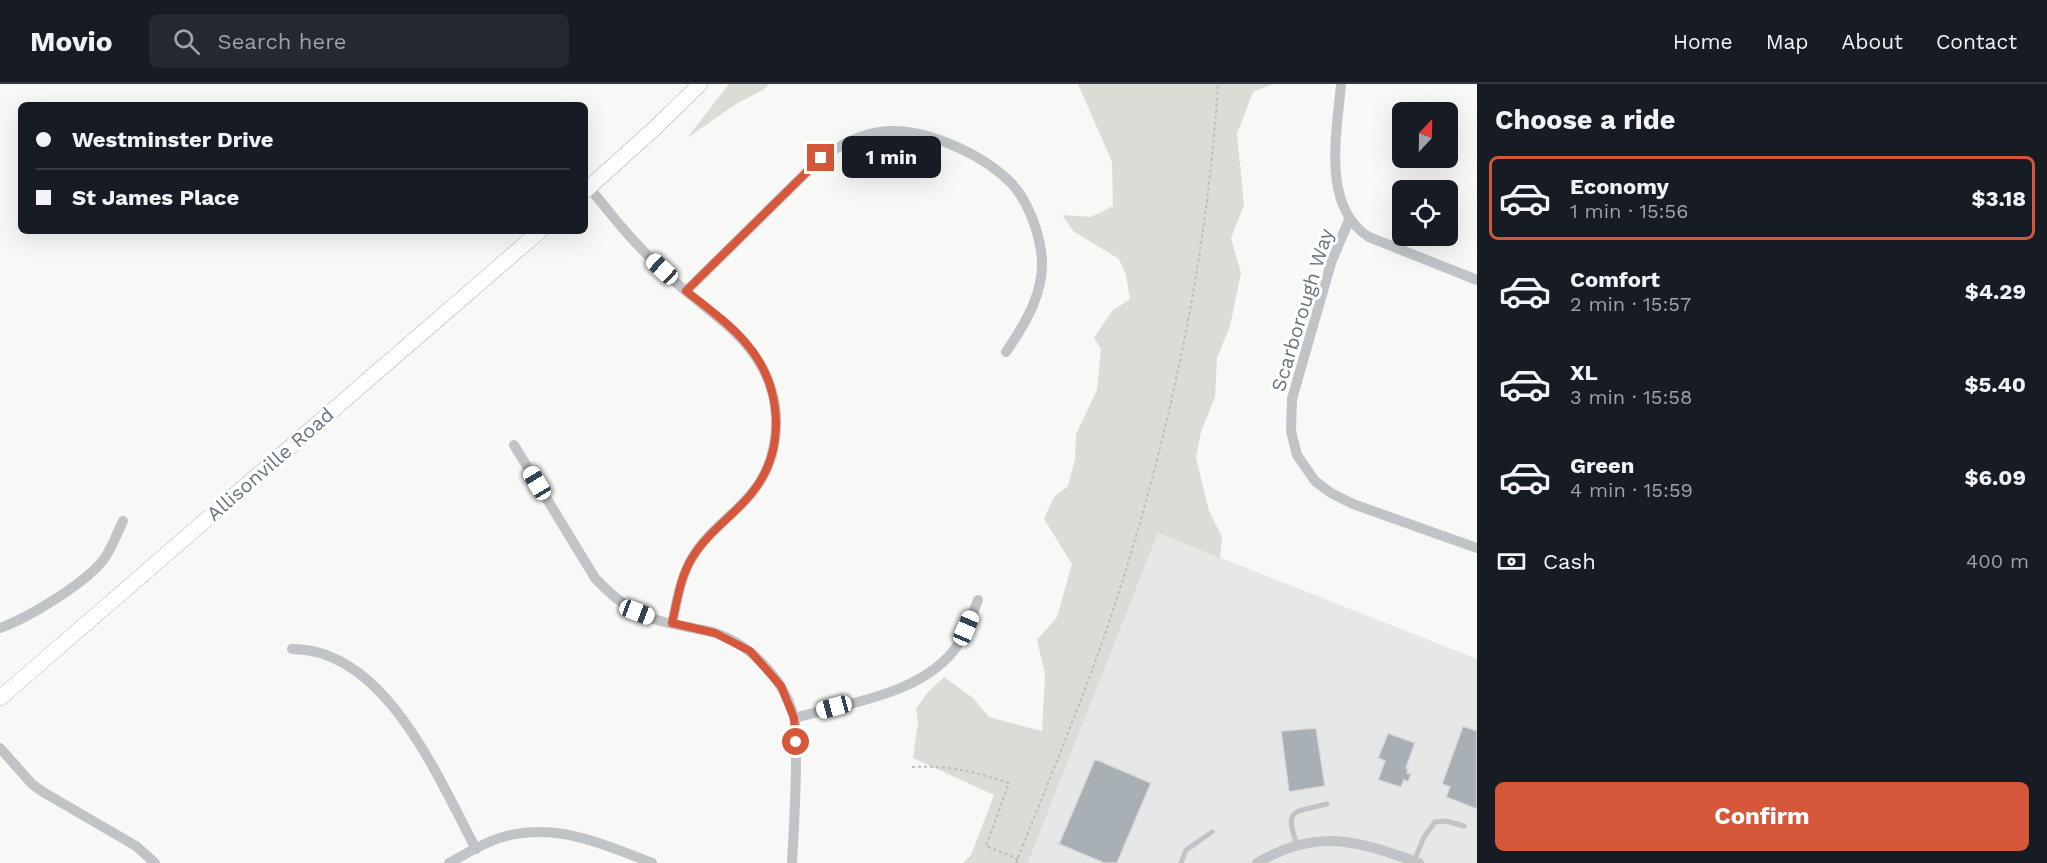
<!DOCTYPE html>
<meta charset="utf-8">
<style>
:root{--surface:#171b24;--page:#242831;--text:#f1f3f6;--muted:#9ea1a6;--line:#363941;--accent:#d65739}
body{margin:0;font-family:"Work Sans",sans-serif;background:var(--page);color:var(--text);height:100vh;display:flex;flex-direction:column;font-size:22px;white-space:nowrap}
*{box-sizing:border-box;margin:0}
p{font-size:20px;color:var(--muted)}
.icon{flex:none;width:33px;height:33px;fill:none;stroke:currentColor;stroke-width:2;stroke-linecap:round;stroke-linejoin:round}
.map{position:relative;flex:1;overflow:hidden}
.panel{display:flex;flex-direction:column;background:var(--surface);width:570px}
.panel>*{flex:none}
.guide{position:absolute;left:18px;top:18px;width:570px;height:132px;border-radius:9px;box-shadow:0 6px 24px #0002;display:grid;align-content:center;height:132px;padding:0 18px;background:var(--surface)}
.needle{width:39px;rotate:22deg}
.controls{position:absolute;left:1392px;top:18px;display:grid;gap:12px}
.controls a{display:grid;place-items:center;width:66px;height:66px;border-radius:9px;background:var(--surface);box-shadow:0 6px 24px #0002;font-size:30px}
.end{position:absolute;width:27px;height:27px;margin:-14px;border:8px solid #d65739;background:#fff;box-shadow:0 0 0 3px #fff}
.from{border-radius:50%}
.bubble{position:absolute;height:42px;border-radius:9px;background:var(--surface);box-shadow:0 6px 24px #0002;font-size:20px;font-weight:700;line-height:42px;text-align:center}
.car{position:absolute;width:18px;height:36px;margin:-18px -9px;border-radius:8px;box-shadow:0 0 4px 2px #0007;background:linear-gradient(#fff 24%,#345 0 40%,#fff 0 76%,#345 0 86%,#fff 0)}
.guide b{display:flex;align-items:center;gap:21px;height:57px;font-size:22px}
.guide b+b{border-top:2px solid var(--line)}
.guide i{width:15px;height:15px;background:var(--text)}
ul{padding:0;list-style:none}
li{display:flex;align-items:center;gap:18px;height:84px;margin:0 12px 9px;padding:0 6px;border:3px solid transparent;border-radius:9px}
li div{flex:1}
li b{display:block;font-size:22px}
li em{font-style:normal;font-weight:700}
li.current{border-color:var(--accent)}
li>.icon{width:54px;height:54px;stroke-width:1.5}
h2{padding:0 18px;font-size:27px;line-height:72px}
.pay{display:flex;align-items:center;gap:15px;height:66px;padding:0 18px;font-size:22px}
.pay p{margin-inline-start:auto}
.action{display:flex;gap:12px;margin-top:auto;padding:12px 18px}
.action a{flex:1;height:69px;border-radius:9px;background:var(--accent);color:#fff;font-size:24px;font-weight:700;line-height:69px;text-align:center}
header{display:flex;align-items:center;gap:36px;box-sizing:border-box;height:84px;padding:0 30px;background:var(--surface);border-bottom:2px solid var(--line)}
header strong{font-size:28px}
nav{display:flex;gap:33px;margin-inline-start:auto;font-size:21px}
.search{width:420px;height:54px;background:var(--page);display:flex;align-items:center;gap:15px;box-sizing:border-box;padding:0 21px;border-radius:9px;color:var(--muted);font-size:22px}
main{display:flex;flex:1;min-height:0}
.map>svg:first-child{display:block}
</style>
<header>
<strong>Movio</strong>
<div class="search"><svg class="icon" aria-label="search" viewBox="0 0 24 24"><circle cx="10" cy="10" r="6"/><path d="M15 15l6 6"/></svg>Search here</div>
<nav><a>Home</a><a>Map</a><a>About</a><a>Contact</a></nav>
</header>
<main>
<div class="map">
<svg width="1477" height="779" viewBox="0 0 1477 779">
<rect width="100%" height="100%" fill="#f8f8f6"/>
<polygon fill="#e6e7e7" points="1158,449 1477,575 1477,779 1028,779"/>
<g fill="#d9ddd6">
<polygon points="729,0 770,0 763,6 736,20 687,54"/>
<polygon points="1078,0 1273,0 1253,8 1237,50 1244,121 1231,154 1241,189 1230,242 1217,274 1215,313 1201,348 1196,374 1209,427 1222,453 1220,474 1158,449 1028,779 963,779 971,771 994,711 913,674 918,639 916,625 928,608 944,593 973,614 989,633 1042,647 1045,590 1037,556 1057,533 1072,480 1044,435 1054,413 1068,402 1075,375 1076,350 1097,306 1101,265 1094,254 1112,227 1130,215 1126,191 1119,175 1073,147 1062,131 1091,133 1113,122 1112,78"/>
</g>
<g fill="#a8afb5" stroke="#dadad8" stroke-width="1.5">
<polygon points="1463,642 1477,647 1477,725 1446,713 1450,703 1442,700"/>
<polygon points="1316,644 1325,702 1289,708 1281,647"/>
<polygon points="1388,649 1415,659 1406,684 1408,685 1407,689 1411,690 1408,698 1404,696 1401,703 1378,696 1385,677 1378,674"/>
<polygon points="1095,675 1151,699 1117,779 1104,779 1059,760"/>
</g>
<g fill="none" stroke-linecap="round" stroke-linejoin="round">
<g stroke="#b2b8bc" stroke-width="16">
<g id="secondary">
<polyline points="585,107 656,43 700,0"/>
<polyline points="0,614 540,147"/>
</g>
</g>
<g stroke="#babdbf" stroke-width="2" stroke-dasharray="3 3" stroke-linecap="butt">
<path d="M912,683C951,681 974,688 1009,699L986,762L1018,775"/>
<path d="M1016,779C1051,690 1089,602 1118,511C1171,345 1207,174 1218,0"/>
</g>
<g stroke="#c0c4c7" stroke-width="5">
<path d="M1297,761C1284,723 1293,729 1327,720"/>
<polyline points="1414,777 1424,753 1435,738 1446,737 1464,742"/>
<polyline points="1181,779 1186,766 1212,748"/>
</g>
<g stroke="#c0c4c7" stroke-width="10">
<path d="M1341,0C1337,48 1321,123 1369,153L1477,196"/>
<path d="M589,103C610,129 631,156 655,178C666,189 677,200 688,209C731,244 771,271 776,330C777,353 773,376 761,396C743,426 709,444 692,474C680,494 677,518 672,539"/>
<polyline points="1349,136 1331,179 1292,315 1291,347 1297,371 1315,397 1331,409 1353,420 1477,464"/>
<path d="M686,207L821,74C842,60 862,49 888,47C928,45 984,71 1012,100C1027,116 1038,145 1041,167C1047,204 1026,239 1006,268"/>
<path d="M514,361L595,494C607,507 622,520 637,528C660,540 688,542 712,548C750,559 784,595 794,633C797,646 796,661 796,674C796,709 794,744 792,779"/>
<path d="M0,544C28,534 86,499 104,475C112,464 117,449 123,437"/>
<path d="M292,565C386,565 438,694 476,765"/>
<path d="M794,634C848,619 927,610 959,559C967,546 972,531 978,516"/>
<polyline points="0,664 32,700 43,708 136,762 155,779"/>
<path d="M449,779C466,770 484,758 503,753C556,738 604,760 652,779"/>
<path d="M1257,779C1317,743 1358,757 1419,779"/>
</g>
<use href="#secondary" stroke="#fff" stroke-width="15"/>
</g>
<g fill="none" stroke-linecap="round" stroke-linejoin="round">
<path stroke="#d65739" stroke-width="8" d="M796,658L794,634L781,602L750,567L715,549L672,539C677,518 680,493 692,474C707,449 733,432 751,410C788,365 782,300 745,258C728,238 706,223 686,207L821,74"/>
</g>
<g text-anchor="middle" stroke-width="6" stroke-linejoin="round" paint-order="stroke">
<g font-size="20" fill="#66757f" stroke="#fff">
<text transform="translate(1302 226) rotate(-73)" y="7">Scarborough Way</text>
<text transform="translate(270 380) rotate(-41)" y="7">Allisonville Road</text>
</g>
</g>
</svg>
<div class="controls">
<a><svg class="needle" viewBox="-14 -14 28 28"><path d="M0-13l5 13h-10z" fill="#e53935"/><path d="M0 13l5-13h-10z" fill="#9ea1a6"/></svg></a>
<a><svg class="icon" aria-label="locate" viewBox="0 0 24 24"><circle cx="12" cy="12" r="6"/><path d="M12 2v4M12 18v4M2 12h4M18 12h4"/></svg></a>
</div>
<i class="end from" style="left:796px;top:658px"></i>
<i class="end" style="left:821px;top:74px"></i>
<div class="bubble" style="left:842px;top:52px;width:99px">1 min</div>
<i class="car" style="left:662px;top:185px;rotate:313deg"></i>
<i class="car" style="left:537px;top:399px;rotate:329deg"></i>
<i class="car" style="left:637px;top:528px;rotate:111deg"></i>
<i class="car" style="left:966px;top:544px;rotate:23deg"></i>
<i class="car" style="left:834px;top:623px;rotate:255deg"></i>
<div class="guide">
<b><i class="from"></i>Westminster Drive</b>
<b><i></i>St James Place</b>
</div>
</div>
<section class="panel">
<h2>Choose a ride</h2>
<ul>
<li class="current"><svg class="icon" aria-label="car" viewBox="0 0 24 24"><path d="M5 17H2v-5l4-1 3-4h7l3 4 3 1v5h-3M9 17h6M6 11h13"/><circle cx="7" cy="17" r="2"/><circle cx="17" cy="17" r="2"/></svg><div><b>Economy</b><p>1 min · 15:56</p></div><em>$3.18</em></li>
<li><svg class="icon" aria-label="car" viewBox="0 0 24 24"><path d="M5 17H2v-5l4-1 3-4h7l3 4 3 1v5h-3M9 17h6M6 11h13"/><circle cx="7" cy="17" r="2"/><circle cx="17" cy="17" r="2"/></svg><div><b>Comfort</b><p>2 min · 15:57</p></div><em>$4.29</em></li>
<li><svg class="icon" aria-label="car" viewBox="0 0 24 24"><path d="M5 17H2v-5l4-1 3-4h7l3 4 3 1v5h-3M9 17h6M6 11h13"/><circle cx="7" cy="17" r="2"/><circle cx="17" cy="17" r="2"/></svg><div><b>XL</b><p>3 min · 15:58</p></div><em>$5.40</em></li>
<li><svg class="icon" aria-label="car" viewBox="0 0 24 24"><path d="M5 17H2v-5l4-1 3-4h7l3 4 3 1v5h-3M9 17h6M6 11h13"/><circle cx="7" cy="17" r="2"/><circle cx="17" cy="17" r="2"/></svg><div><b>Green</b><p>4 min · 15:59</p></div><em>$6.09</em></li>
</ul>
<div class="pay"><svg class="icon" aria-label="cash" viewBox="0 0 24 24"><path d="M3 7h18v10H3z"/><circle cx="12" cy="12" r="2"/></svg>Cash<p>400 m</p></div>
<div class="action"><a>Confirm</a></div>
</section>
</main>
